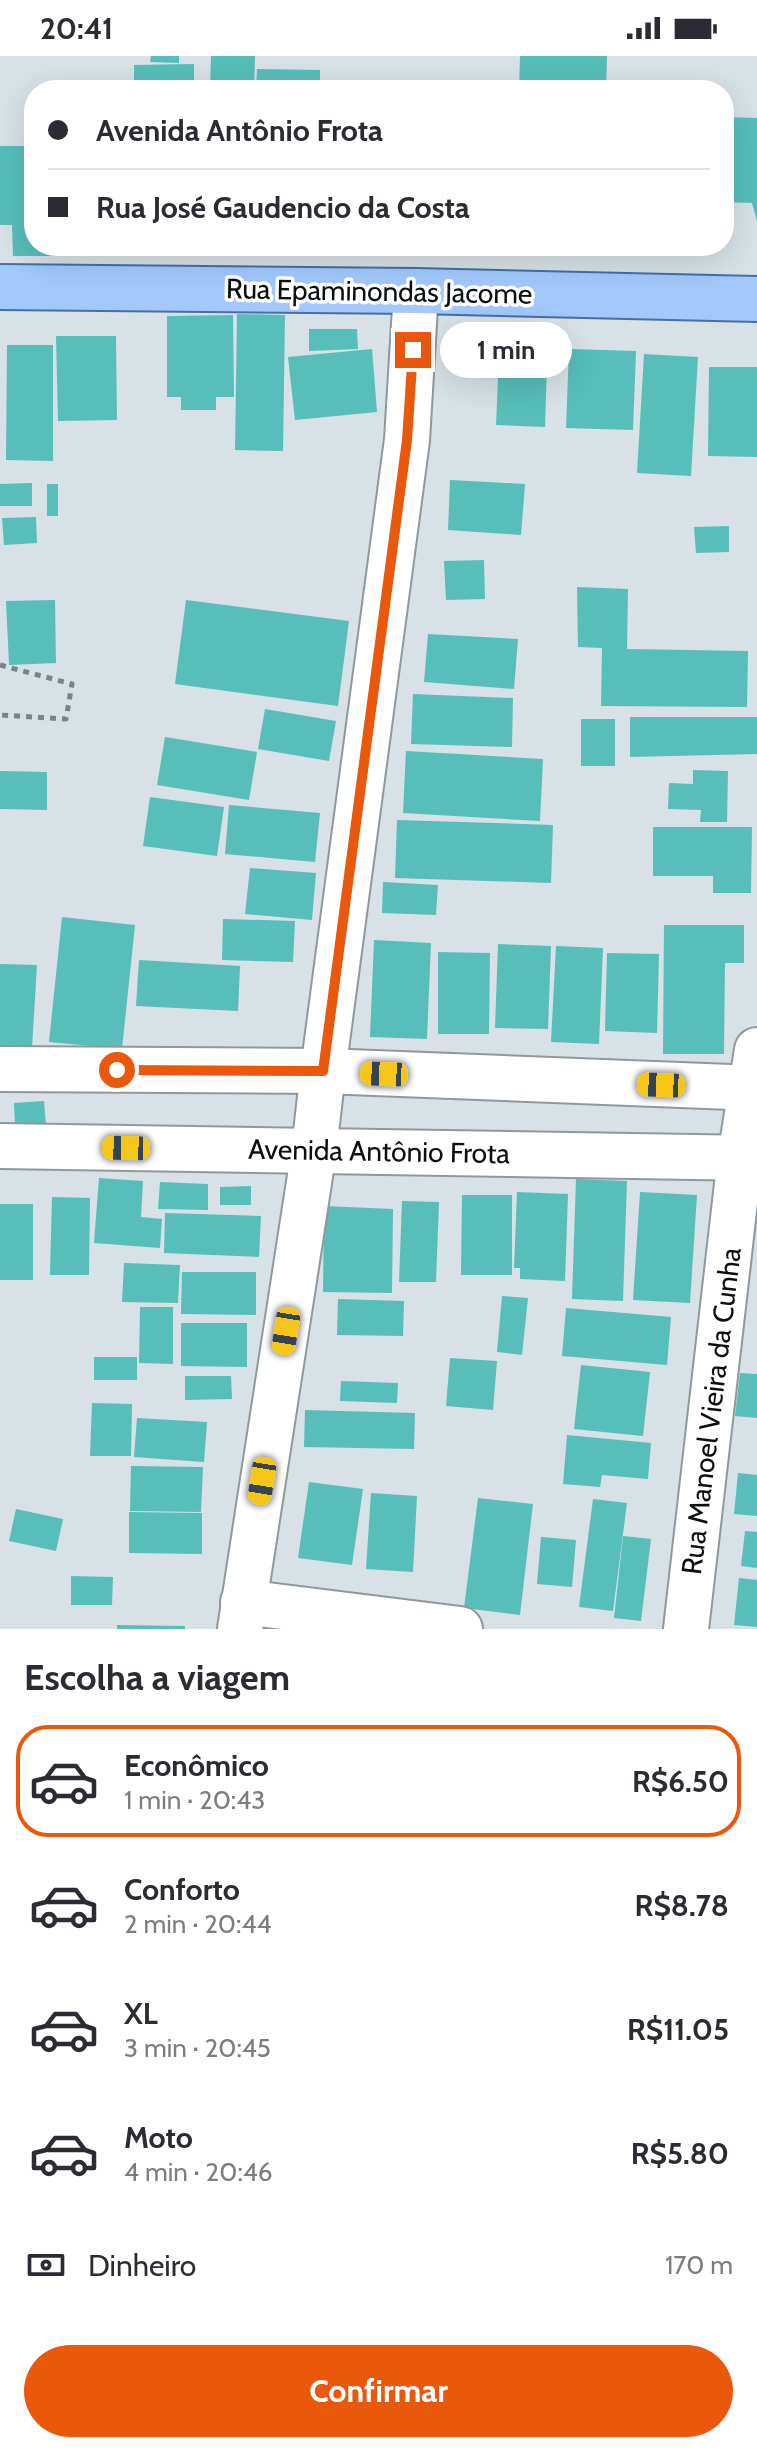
<!DOCTYPE html>
<html lang="pt">
<meta charset="utf-8">
<style>
:root{--surface:#fff;--page:#f2f2f3;--text:#2b2b33;--muted:#7c7c81;--line:#e1e1e2;--accent:#ea580c}
body{margin:0;font-family:Cabin,sans-serif;background:var(--page);color:var(--text);height:100vh;display:flex;flex-direction:column;font-size:30px;white-space:nowrap}
*{box-sizing:border-box;margin:0}
p{font-size:26px;color:var(--muted)}
.icon{flex:none;width:44px;height:44px;fill:none;stroke:currentColor;stroke-width:2;stroke-linecap:round;stroke-linejoin:round}
.map{position:relative;height:1573px;overflow:hidden}
.sheet{display:flex;flex-direction:column;background:var(--surface);flex:1}
.sheet>*{flex:none}
.top-card{position:absolute;left:24px;top:24px;width:710px;height:176px;border-radius:32px;box-shadow:0 8px 32px #0002;display:grid;align-content:center;height:176px;padding:0 24px;background:var(--surface)}
.end{position:absolute;width:36px;height:36px;margin:-18px;border:10px solid #ea580c;background:#fff;box-shadow:0 0 0 4px #fff}
.from{border-radius:50%}
.bubble{position:absolute;height:56px;border-radius:28px;background:var(--surface);box-shadow:0 8px 32px #0002;font-size:26px;font-weight:700;line-height:56px;text-align:center}
.car{position:absolute;width:24px;height:48px;margin:-24px -12px;border-radius:10px;box-shadow:0 0 6px 2px #0007;background:linear-gradient(#f5c518 24%,#345 0 40%,#f5c518 0 76%,#345 0 86%,#f5c518 0)}
.top-card b{display:flex;align-items:center;gap:28px;height:76px;font-size:30px}
.top-card b+b{border-top:2px solid var(--line)}
.top-card i{width:20px;height:20px;background:var(--text)}
ul{padding:0;list-style:none}
li{display:flex;align-items:center;gap:24px;height:112px;margin:0 16px 12px;padding:0 8px;border:4px solid transparent;border-radius:32px}
li div{flex:1}
li b{display:block;font-size:30px}
li em{font-style:normal;font-weight:700}
li.on{border-color:var(--accent)}
li>.icon{width:72px;height:72px;stroke-width:1.5}
h2{padding:0 24px;font-size:36px;line-height:96px}
.pay{display:flex;align-items:center;gap:20px;height:88px;padding:0 24px;font-size:30px}
.pay p{margin-inline-start:auto}
.action{display:flex;gap:16px;margin-top:auto;padding:16px 24px}
.action a{flex:1;height:92px;border-radius:48px;background:var(--accent);color:#fff;font-size:32px;font-weight:700;line-height:92px;text-align:center}
.status{display:flex;justify-content:space-between;align-items:center;height:56px;padding:0 40px;background:var(--surface);direction:ltr}
.status svg{height:22px;fill:currentColor}
.map>svg:first-child{display:block}
</style>
<div class="status"><b>20:41</b><svg viewBox="0 0 49 12"><path d="M0 12V9h3v3zM5 12V6h3v6zM10 12V3h3v9zM15 12V0h3v12zM26 1h20v11H26zM47 4h2v5h-2z"/></svg></div>
<div class="map">
<svg width="757" height="1573" viewBox="0 0 757 1573">
<rect width="100%" height="100%" fill="#d7e1e6"/>
<g fill="#57beba">
<polygon points="151,0 179,0 179,7 150,6"/>
<polygon points="211,0 255,0 254,34 210,34"/>
<polygon points="520,0 607,0 606,34 519,34"/>
<polygon points="194,8 194,34 134,34 134,9"/>
<polygon points="257,13 320,14 320,34 256,34"/>
<polygon points="724,61 757,62 757,165 752,147 724,146"/>
<polygon points="0,90 34,90 34,190 64,190 64,200 13,200 12,169 0,169"/>
<rect x="209" y="190" width="40" height="8"/>
<polygon points="254,190 318,190 318,198 254,197"/>
<polygon points="237,258 285,259 283,395 235,394"/>
<polygon points="233,259 234,341 216,341 216,354 181,354 181,341 167,341 167,260"/>
<polygon points="309,273 357,273 358,293 309,295"/>
<polygon points="500,273 548,275 545,371 496,369"/>
<polygon points="56,280 116,280 117,364 58,365"/>
<polygon points="7,289 53,289 53,405 6,404"/>
<polygon points="372,293 377,356 295,364 288,301"/>
<polygon points="569,293 636,295 633,374 566,372"/>
<polygon points="644,298 698,301 691,420 637,417"/>
<polygon points="709,311 757,311 757,401 708,400"/>
<polygon points="450,424 525,428 521,479 448,474"/>
<polygon points="32,427 32,450 0,450 0,428"/>
<rect x="47" y="428" width="11" height="32"/>
<polygon points="36,461 37,487 4,489 2,462"/>
<polygon points="729,470 729,496 696,497 694,471"/>
<polygon points="484,504 485,543 446,544 444,505"/>
<polygon points="577,531 628,533 627,593 748,595 747,651 601,650 602,592 578,591"/>
<polygon points="55,544 56,607 9,609 6,545"/>
<polygon points="186,544 349,565 338,650 175,628"/>
<polygon points="428,578 518,583 514,633 424,626"/>
<polygon points="413,638 513,642 512,691 411,688"/>
<polygon points="265,653 336,665 329,705 258,693"/>
<polygon points="630,661 757,661 757,698 630,701"/>
<rect x="581" y="663" width="34" height="47"/>
<polygon points="165,681 257,696 249,744 157,729"/>
<polygon points="406,695 543,703 540,765 403,757"/>
<polygon points="693,714 728,715 727,766 700,766 701,754 668,753 669,727 693,728"/>
<polygon points="0,715 47,716 47,754 0,753"/>
<polygon points="150,741 224,751 217,800 143,790"/>
<polygon points="229,749 320,757 315,806 225,798"/>
<polygon points="397,764 553,769 551,827 395,822"/>
<polygon points="653,771 752,771 751,837 713,837 713,820 653,820"/>
<polygon points="250,812 316,817 312,864 245,858"/>
<polygon points="383,826 438,829 436,859 382,857"/>
<polygon points="62,861 135,869 122,993 49,986"/>
<polygon points="223,863 295,865 293,906 222,904"/>
<polygon points="664,869 744,869 744,907 725,907 724,998 663,998"/>
<polygon points="374,884 431,887 427,983 370,981"/>
<polygon points="498,888 551,890 548,973 495,972"/>
<polygon points="556,890 603,892 599,988 551,986"/>
<polygon points="438,896 490,897 489,978 438,978"/>
<polygon points="607,897 659,898 657,977 605,975"/>
<polygon points="139,904 240,910 238,955 136,950"/>
<polygon points="0,908 37,909 32,992 0,990"/>
<polygon points="44,1045 46,1070 15,1071 14,1047"/>
<polygon points="99,1122 143,1125 141,1161 162,1163 160,1192 94,1187"/>
<polygon points="576,1123 627,1125 623,1245 572,1243"/>
<polygon points="160,1126 208,1128 208,1154 158,1153"/>
<polygon points="251,1130 251,1149 220,1149 220,1131"/>
<polygon points="517,1136 568,1138 565,1225 520,1223 520,1212 514,1212"/>
<polygon points="640,1136 697,1139 690,1247 633,1244"/>
<polygon points="462,1139 512,1139 512,1219 461,1219"/>
<polygon points="52,1141 90,1142 89,1219 50,1219"/>
<polygon points="402,1145 439,1146 436,1226 399,1226"/>
<rect x="0" y="1148" width="33" height="76"/>
<polygon points="324,1150 393,1153 392,1237 323,1236"/>
<polygon points="165,1157 261,1160 259,1201 164,1197"/>
<polygon points="124,1207 180,1209 178,1247 122,1246"/>
<polygon points="182,1216 256,1216 256,1259 181,1258"/>
<polygon points="502,1240 528,1242 522,1299 497,1296"/>
<polygon points="338,1243 404,1245 403,1280 337,1279"/>
<polygon points="140,1251 173,1251 173,1308 139,1307"/>
<polygon points="566,1252 671,1261 667,1309 562,1300"/>
<polygon points="181,1267 247,1267 247,1311 181,1310"/>
<rect x="94" y="1301" width="43" height="23"/>
<polygon points="450,1302 497,1305 493,1354 446,1350"/>
<polygon points="581,1309 650,1316 643,1380 574,1373"/>
<polygon points="740,1317 757,1318 757,1362 735,1360"/>
<polygon points="185,1320 231,1320 232,1343 185,1344"/>
<polygon points="341,1325 398,1327 397,1347 340,1345"/>
<polygon points="92,1347 132,1348 131,1400 90,1400"/>
<polygon points="305,1354 415,1357 414,1393 304,1391"/>
<polygon points="137,1362 207,1366 204,1406 134,1401"/>
<polygon points="567,1379 651,1387 648,1423 602,1419 600,1431 563,1428"/>
<polygon points="131,1410 203,1411 201,1456 130,1455"/>
<polygon points="738,1417 757,1419 757,1460 734,1458"/>
<polygon points="309,1426 363,1433 352,1509 298,1502"/>
<polygon points="371,1437 417,1440 413,1516 366,1513"/>
<polygon points="478,1442 533,1448 520,1559 464,1552"/>
<polygon points="593,1443 627,1447 613,1555 579,1551"/>
<polygon points="16,1453 63,1463 56,1495 9,1485"/>
<polygon points="129,1456 202,1457 202,1498 129,1497"/>
<polygon points="745,1475 757,1476 757,1512 741,1510"/>
<polygon points="623,1480 651,1483 641,1565 614,1562"/>
<polygon points="541,1481 576,1484 572,1531 537,1528"/>
<polygon points="71,1520 113,1521 112,1549 71,1549"/>
<polygon points="739,1522 757,1524 757,1571 734,1569"/>
<polygon points="117,1569 185,1570 185,1573 117,1573"/>
</g>
<g fill="none" stroke-linecap="round" stroke-linejoin="round">
<g stroke="#8f999d" stroke-width="48">
<g id="minor">
<polyline points="0,1013 323,1015 757,1032"/>
<polyline points="0,1090 757,1102"/>
<polyline points="243,1546 460,1573"/>
<polyline points="240,1573 314,1094 323,1015 407,384 416,235"/>
<polyline points="686,1573 740,1102 757,994"/>
</g>
</g>
<g stroke="#456fa8" stroke-width="48">
<polyline id="major" points="0,231 416,235 757,243"/>
</g>
<polyline stroke="#7c8387" stroke-width="5" stroke-dasharray="6 6" stroke-linecap="butt" points="0,609 72,628 66,663 0,659"/>
<use href="#minor" stroke="#fff" stroke-width="44"/>
<use href="#major" stroke="#a2c8fc" stroke-width="44"/>
</g>
<g fill="none" stroke-linecap="round" stroke-linejoin="round">
<polyline stroke="#ea580c" stroke-width="10" points="117,1014 323,1015 407,384 413,294"/>
</g>
<g text-anchor="middle" stroke-width="7" stroke-linejoin="round" paint-order="stroke">
<g font-size="28" fill="#0b0f10" stroke="#fff">
<text transform="translate(379 235) rotate(1)" y="10">Rua Epaminondas Jacome</text>
<text transform="translate(379 1095) rotate(1)" y="10">Avenida Antônio Frota</text>
<text transform="translate(711 1355) rotate(-83)" y="10">Rua Manoel Vieira da Cunha</text>
</g>
</g>
</svg>
<i class="end from" style="left:117px;top:1014px"></i>
<i class="end" style="left:413px;top:294px"></i>
<div class="bubble" style="left:440px;top:266px;width:132px">1 min</div>
<i class="car" style="left:384px;top:1018px;rotate:272deg"></i>
<i class="car" style="left:661px;top:1029px;rotate:272deg"></i>
<i class="car" style="left:126px;top:1092px;rotate:271deg"></i>
<i class="car" style="left:286px;top:1275px;rotate:189deg"></i>
<i class="car" style="left:262px;top:1425px;rotate:189deg"></i>
<div class="top-card">
<b><i class="from"></i>Avenida Antônio Frota</b>
<b><i></i>Rua José Gaudencio da Costa</b>
</div>
</div>
<section class="sheet">
<h2>Escolha a viagem</h2>
<ul>
<li class="on"><svg class="icon" aria-label="car" viewBox="0 0 24 24"><path d="M5 17H2v-5l4-1 3-4h7l3 4 3 1v5h-3M9 17h6M6 11h13"/><circle cx="7" cy="17" r="2"/><circle cx="17" cy="17" r="2"/></svg><div><b>Econômico</b><p>1 min · 20:43</p></div><em>R$6.50</em></li>
<li><svg class="icon" aria-label="car" viewBox="0 0 24 24"><path d="M5 17H2v-5l4-1 3-4h7l3 4 3 1v5h-3M9 17h6M6 11h13"/><circle cx="7" cy="17" r="2"/><circle cx="17" cy="17" r="2"/></svg><div><b>Conforto</b><p>2 min · 20:44</p></div><em>R$8.78</em></li>
<li><svg class="icon" aria-label="car" viewBox="0 0 24 24"><path d="M5 17H2v-5l4-1 3-4h7l3 4 3 1v5h-3M9 17h6M6 11h13"/><circle cx="7" cy="17" r="2"/><circle cx="17" cy="17" r="2"/></svg><div><b>XL</b><p>3 min · 20:45</p></div><em>R$11.05</em></li>
<li><svg class="icon" aria-label="car" viewBox="0 0 24 24"><path d="M5 17H2v-5l4-1 3-4h7l3 4 3 1v5h-3M9 17h6M6 11h13"/><circle cx="7" cy="17" r="2"/><circle cx="17" cy="17" r="2"/></svg><div><b>Moto</b><p>4 min · 20:46</p></div><em>R$5.80</em></li>
</ul>
<div class="pay"><svg class="icon" aria-label="cash" viewBox="0 0 24 24"><path d="M3 7h18v10H3z"/><circle cx="12" cy="12" r="2"/></svg>Dinheiro<p>170 m</p></div>
<div class="action"><a>Confirmar</a></div>
</section>
